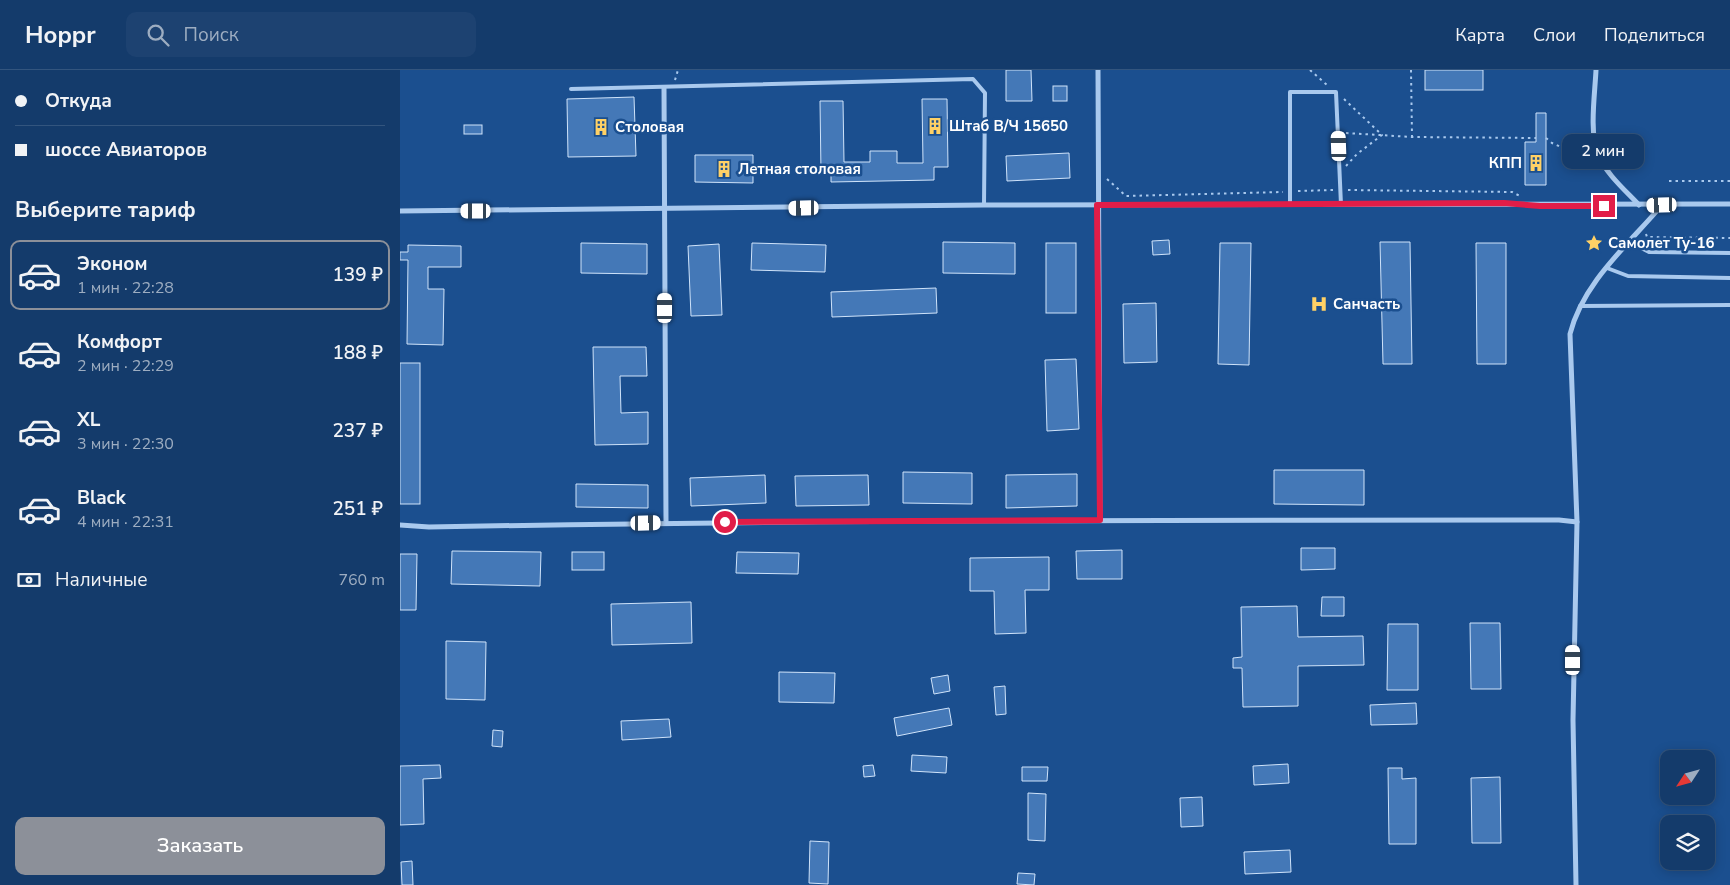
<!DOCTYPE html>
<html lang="ru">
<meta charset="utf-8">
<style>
:root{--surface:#143b6b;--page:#1d4271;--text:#f1f3f6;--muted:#9dadc1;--line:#33557e;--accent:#8c9099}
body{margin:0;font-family:"Nunito Sans",sans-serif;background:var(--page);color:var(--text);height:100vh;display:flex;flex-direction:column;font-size:19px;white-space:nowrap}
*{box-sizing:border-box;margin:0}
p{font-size:16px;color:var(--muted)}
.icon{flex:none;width:28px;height:28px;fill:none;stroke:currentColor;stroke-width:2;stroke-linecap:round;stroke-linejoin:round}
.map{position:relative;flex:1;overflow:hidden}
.sheet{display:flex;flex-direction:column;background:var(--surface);width:400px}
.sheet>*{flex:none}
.top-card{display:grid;align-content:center;height:110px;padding:0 15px;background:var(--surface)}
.needle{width:32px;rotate:234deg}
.tools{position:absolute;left:1260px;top:680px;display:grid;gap:10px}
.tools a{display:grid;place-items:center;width:55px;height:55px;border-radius:10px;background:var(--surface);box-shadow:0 2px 12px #0003,0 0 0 1px var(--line);font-size:25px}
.end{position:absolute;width:22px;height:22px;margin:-11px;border:6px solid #e11d48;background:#fff;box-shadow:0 0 0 2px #fff}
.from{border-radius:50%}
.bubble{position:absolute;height:35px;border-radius:10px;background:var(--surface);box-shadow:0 2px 12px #0003,0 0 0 1px var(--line);font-size:16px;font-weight:600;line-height:35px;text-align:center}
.car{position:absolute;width:15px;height:30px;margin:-15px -8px;border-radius:6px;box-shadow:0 0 4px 1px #0007;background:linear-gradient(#fff 24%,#345 0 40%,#fff 0 76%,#345 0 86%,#fff 0)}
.top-card b{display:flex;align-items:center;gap:18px;height:48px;font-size:19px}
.top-card b+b{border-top:1px solid var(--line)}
.top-card i{width:12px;height:12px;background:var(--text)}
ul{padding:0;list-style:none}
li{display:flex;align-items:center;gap:15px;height:70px;margin:0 10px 8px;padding:0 5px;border:2px solid transparent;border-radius:10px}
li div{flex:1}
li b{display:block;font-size:19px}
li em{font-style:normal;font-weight:600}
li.selected{border-color:var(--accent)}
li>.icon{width:45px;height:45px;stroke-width:1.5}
h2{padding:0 15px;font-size:22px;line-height:60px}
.pay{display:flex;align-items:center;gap:12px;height:55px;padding:0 15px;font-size:19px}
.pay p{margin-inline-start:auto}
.action{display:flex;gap:10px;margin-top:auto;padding:10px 15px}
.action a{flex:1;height:58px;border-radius:10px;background:var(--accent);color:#fff;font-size:20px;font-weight:600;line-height:58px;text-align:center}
header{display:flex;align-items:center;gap:30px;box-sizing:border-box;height:70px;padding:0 25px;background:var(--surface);border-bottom:1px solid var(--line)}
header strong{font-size:24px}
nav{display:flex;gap:28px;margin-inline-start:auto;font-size:18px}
.search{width:350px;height:45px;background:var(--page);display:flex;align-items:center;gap:12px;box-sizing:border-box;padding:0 18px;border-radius:10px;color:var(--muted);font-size:19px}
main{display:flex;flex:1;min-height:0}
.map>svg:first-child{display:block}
</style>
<header>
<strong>Hoppr</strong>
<div class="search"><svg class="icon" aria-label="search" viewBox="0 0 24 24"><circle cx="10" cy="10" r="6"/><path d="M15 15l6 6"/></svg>Поиск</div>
<nav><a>Карта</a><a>Слои</a><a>Поделиться</a></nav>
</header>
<main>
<section class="sheet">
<div class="top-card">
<b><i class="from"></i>Откуда</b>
<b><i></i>шоссе Авиаторов</b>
</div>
<h2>Выберите тариф</h2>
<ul>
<li class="selected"><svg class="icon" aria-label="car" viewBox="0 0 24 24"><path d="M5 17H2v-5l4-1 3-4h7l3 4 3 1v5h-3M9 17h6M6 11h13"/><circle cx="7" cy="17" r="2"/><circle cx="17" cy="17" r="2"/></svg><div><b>Эконом</b><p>1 мин · 22:28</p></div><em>139 ₽</em></li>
<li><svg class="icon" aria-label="car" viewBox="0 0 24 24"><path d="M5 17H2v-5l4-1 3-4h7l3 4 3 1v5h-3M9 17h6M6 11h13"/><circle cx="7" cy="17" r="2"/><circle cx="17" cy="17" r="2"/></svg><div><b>Комфорт</b><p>2 мин · 22:29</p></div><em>188 ₽</em></li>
<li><svg class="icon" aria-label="car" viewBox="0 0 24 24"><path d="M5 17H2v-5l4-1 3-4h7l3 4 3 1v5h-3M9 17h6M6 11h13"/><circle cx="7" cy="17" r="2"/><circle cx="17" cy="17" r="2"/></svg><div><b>XL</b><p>3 мин · 22:30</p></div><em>237 ₽</em></li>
<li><svg class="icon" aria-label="car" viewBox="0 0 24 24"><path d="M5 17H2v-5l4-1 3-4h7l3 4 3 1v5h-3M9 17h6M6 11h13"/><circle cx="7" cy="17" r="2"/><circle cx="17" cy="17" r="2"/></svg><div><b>Black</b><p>4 мин · 22:31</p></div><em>251 ₽</em></li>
</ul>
<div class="pay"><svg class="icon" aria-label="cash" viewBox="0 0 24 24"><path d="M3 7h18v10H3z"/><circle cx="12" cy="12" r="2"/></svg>Наличные<p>760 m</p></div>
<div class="action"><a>Заказать</a></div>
</section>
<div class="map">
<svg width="1330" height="815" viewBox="0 0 1330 815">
<rect width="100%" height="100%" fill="#1b4f8f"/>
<g fill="#4478b7" stroke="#cfe3fa">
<polygon points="606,0 631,0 632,31 606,31"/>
<rect x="1025" y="0" width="58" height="20"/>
<rect x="653" y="16" width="14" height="15"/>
<polygon points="234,27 236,86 168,87 167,29"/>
<polygon points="522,29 547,29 548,97 534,97 534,110 431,112 431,103 421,103 420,31 443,31 444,92 470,92 470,81 497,81 497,93 523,93"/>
<polygon points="1136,43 1146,43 1146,115 1125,115 1125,72 1136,72"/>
<rect x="64" y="55" width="18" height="9"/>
<polygon points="669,83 670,108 607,111 606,86"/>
<polygon points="295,85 353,85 353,113 295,112"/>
<polygon points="769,170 770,184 753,185 752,171"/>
<polygon points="543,172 615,173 615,204 543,203"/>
<polygon points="980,172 1010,172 1012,294 983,294"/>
<polygon points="181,173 247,174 247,204 181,203"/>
<polygon points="352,173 426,175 425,202 351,200"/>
<rect x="646" y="173" width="30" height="70"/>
<polygon points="820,173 851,173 849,295 818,294"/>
<polygon points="1076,173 1106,173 1106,294 1077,294"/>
<polygon points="319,174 322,245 291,246 288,176"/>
<polygon points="8,175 61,176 61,197 28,197 28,219 44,219 43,275 7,274 8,190 0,190 0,182 8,182"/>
<polygon points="536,218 537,243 432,247 431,222"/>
<polygon points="756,233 757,292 724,293 723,234"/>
<polygon points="193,277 246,277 247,306 220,306 221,343 248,342 248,374 195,375"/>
<polygon points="676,289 679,359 647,361 645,290"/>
<rect x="0" y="293" width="20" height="141"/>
<polygon points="874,400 964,400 964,435 874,434"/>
<polygon points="503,402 572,403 572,434 503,433"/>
<polygon points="677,404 677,436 606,438 606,405"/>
<polygon points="365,405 366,433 291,436 290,408"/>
<polygon points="468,405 469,435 396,436 395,406"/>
<polygon points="176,414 248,415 248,438 176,437"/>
<polygon points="901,478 935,478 935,499 901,500"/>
<polygon points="722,480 722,509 677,509 676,481"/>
<polygon points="52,481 141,482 140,516 51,514"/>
<rect x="172" y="482" width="32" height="18"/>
<polygon points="337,482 399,483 398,504 336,503"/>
<polygon points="0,484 17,484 16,540 0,540"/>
<polygon points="649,487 649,520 625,520 626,563 595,564 594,521 570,521 570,488"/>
<polygon points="922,527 944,527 944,546 921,546"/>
<polygon points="291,532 292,573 212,575 211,534"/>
<polygon points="897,536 898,567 963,566 964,595 898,596 898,636 843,637 842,598 833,598 833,588 842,587 841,537"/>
<polygon points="1070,553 1100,553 1101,619 1071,619"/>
<polygon points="988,554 1018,554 1018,620 987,620"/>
<polygon points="46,571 86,572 85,630 46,629"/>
<polygon points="379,602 435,603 434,633 379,632"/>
<polygon points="548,605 550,621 534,624 531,608"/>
<polygon points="605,616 606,644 596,645 594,617"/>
<polygon points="1016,633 1017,654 971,655 970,635"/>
<polygon points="549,638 552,655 497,666 494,648"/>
<polygon points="269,649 271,667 222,670 221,651"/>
<polygon points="93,660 103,661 102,677 92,676"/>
<polygon points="512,685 547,687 546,703 511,701"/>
<polygon points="888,694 889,713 854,715 853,696"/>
<polygon points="40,695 41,708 23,709 24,754 0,755 0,696"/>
<polygon points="473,695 475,706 464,707 463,696"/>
<polygon points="622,697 648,697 647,711 622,711"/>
<polygon points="988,698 1002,698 1002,709 1016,708 1016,774 989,774"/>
<polygon points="1100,707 1101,773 1072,773 1071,708"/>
<polygon points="628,723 646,724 645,771 628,770"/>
<polygon points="802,727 803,756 781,757 780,728"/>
<polygon points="410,771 429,772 428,814 409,813"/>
<polygon points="890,780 891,802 845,804 844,782"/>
<polygon points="12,791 13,815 2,815 1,792"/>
<polygon points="618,803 635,804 634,815 617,814"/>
</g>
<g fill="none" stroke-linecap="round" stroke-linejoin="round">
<g stroke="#a9c9ee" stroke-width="2" stroke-dasharray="2.5 4" stroke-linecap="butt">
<polyline points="910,0 927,15"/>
<polyline points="1011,0 1012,67"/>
<polyline points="275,10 278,0"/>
<polyline points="944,29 982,65 957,84 946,96"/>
<polyline points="946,63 1012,67 1136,68"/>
<polyline points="1146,68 1152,73 1192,91"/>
<polyline points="707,109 726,126 883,122"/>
<polyline points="1269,111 1330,111"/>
<polyline points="948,120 1112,122 1120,126"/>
<polyline points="898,121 933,120"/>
<polyline points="1246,164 1247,167 1330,168"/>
</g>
<g stroke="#a9c9ee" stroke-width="4">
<polyline points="171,19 573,9 585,23 584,135"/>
<polyline points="890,135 890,22 936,22 941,135"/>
<polyline points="1228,171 1249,182 1330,183"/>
<polyline points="1207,198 1228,206 1330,208"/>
<polyline points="1180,236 1330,235"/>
</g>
<g stroke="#a9c9ee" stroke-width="5">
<polyline points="698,0 700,450"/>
<path d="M1196,0C1195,23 1189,63 1198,84C1206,104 1225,120 1239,135"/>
<polyline points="264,18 266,452"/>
<polyline points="0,141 584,135 1330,134"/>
<path d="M0,455L29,457C406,450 782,450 1159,450L1177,452"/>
<path d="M1176,815L1173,650L1177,452L1170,264C1183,212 1229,174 1262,135"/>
</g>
</g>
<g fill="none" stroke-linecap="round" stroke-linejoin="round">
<polyline stroke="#e11d48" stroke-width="6" points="325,452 700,450 697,135 1104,133 1140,136 1204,136"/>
</g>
<defs>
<g id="building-bare" transform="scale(1.35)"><path d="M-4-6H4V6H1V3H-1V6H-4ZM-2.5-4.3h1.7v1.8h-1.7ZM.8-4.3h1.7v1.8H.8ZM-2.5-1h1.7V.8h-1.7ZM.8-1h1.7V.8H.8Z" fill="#ffd166" stroke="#1b4f8f" stroke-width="2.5" paint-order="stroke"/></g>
<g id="sight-bare" transform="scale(1.35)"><path d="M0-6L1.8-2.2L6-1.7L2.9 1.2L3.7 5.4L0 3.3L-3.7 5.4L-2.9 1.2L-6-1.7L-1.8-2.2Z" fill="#ffd166" stroke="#1b4f8f" stroke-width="2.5" paint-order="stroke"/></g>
<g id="hospital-bare" transform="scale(1.35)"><path d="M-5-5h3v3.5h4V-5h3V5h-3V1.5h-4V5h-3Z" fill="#ffd166" stroke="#1b4f8f" stroke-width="2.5" paint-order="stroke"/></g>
</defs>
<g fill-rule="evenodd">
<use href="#building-bare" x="535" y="56"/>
<use href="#building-bare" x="201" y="57"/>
<use href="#building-bare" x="1136" y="93"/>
<use href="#building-bare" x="324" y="99"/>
<use href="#sight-bare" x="1194" y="173"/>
<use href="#hospital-bare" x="919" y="234"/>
</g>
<g text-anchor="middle" stroke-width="5" stroke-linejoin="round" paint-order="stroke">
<g font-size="15" font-weight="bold" fill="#fff" stroke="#1b4f8f" text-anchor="start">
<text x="549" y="61">Штаб В/Ч 15650</text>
<text x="215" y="62">Столовая</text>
<text x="1122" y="98" text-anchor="end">КПП</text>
<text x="338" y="104">Летная столовая</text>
<text x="1208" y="178">Самолет Ту-16</text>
<text x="933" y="239">Санчасть</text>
</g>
</g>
</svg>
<div class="tools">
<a><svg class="needle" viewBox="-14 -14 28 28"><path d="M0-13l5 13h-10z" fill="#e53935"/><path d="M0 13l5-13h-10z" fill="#9dadc1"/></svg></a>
<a><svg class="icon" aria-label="layers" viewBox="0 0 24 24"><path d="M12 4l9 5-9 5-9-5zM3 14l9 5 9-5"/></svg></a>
</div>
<i class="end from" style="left:325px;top:452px"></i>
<i class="end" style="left:1204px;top:136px"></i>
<div class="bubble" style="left:1162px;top:64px;width:82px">2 мин</div>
<i class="car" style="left:939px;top:76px;rotate:358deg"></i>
<i class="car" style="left:1262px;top:135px;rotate:268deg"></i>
<i class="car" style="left:404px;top:138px;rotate:269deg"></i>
<i class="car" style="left:76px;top:141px;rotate:270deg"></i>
<i class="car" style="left:265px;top:238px;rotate:0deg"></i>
<i class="car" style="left:246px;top:453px;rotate:89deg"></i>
<i class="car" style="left:1173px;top:590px;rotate:0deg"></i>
</div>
</main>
